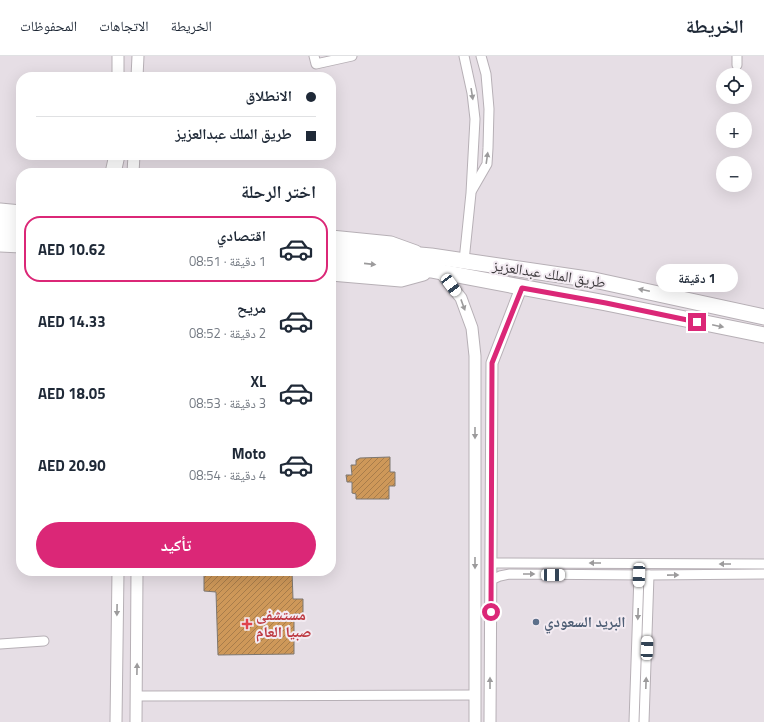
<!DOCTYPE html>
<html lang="ar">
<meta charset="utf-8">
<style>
:root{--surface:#fff;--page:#f6f6f7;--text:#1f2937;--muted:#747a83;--line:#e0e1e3;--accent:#db2777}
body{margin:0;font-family:"Titillium Web","Noto Naskh Arabic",sans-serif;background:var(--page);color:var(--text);direction:rtl;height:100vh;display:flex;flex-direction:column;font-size:15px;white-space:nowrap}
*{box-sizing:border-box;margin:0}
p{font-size:13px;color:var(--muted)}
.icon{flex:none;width:22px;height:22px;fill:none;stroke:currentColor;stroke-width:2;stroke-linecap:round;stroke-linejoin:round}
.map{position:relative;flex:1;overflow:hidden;direction:ltr}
.drawer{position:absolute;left:16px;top:112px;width:320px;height:408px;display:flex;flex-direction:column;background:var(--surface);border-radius:16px;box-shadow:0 4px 16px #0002;direction:rtl}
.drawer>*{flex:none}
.top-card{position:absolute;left:16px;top:16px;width:320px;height:88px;border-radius:16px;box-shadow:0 4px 16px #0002;direction:rtl;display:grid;align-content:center;height:88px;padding:0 20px;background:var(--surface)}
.fabs{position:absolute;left:716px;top:12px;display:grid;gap:8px}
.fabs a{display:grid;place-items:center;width:36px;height:36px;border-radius:50%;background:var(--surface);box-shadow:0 4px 16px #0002;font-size:20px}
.end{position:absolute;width:18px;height:18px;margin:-9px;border:5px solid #db2777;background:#fff;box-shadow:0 0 0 2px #fff}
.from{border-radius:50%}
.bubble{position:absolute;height:28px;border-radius:14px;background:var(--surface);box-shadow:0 4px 16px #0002;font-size:13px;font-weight:700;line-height:28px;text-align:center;direction:rtl}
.car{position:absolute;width:12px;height:24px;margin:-12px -6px;border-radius:5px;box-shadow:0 0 3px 1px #0007;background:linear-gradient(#fff 24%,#345 0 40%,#fff 0 76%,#345 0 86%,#fff 0)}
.top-card b{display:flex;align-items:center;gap:14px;height:38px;font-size:15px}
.top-card b+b{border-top:1px solid var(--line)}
.top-card i{width:10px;height:10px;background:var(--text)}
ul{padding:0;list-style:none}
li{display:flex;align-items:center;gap:12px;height:66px;margin:0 8px 6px;padding:0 12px;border:2px solid transparent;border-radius:16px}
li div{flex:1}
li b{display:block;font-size:15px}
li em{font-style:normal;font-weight:700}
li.selected{border-color:var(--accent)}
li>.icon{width:36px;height:36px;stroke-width:1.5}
h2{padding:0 20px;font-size:18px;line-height:48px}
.action{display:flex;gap:8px;margin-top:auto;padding:8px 20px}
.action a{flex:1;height:46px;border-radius:24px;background:var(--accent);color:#fff;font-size:16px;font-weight:700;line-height:46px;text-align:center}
header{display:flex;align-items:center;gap:24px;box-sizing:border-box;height:56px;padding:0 20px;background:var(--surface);border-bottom:1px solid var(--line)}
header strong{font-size:19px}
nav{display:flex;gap:22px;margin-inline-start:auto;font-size:14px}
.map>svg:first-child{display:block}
</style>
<header>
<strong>الخريطة</strong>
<nav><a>الخريطة</a><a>الاتجاهات</a><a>المحفوظات</a></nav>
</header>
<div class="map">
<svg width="764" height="666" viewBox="0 0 764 666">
<defs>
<pattern id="building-hatch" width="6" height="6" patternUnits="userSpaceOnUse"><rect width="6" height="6" fill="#ce9859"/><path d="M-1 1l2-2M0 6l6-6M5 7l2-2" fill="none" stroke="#a87d4b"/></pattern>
</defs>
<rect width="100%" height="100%" fill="#e6dee5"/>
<g fill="url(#building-hatch)" stroke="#7d7771">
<polygon points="390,401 390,416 395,416 395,430 389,430 389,443 356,443 356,438 352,437 352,426 347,426 346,419 352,419 351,409 356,409 356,404 360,402"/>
<polygon points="204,515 292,515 293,543 303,543 303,558 294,558 294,598 218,599 216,536 204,535"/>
</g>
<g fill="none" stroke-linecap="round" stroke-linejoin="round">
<g stroke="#b7b0b6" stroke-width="11">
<g id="minor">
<polyline points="314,0 316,8 352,0"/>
<polyline points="464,0 472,37 475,63 471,137 464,205"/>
<polyline points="737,9 737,0"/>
<polyline points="472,134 487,108 488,92 489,53 486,18 481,0"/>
<polyline points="491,507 764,508"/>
<polyline points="491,524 500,520 510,518 649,519 764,518"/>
<polyline points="0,588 44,585"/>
<polyline points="136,640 475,639"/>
<polyline points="634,666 639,519"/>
<polyline points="644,666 649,519"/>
</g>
</g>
<g stroke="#b7b0b6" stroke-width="13">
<g id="tertiary">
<polyline points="118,21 118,0"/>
<polyline points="137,21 138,0"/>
<polyline points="133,117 134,99"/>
<polyline points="331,180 391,186 416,195"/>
<polyline points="0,190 21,191"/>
<polyline points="441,217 461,242 472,272 475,300 475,666"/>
<polyline points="116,666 118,515"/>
<polyline points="136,666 137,515"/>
<polyline points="490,666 492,307 521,232"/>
</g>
</g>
<g stroke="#b7b0b6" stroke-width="17">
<g id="trunk">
<polyline points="113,117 117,99"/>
<polyline points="0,155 21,157"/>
<polyline points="0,168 21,170"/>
<polyline points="0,180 21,182"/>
<polyline points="331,191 431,200 594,224 764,261"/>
<polyline points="331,205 431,214 606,247 764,279"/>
<polyline points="331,217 401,223 423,217"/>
</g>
</g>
<use href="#minor" stroke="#fff" stroke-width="9"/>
<use href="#tertiary" stroke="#fff" stroke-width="11"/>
<use href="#trunk" stroke="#fff" stroke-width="15"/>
</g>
<defs><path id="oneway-solid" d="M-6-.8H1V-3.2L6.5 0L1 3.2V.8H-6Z"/></defs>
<g fill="#9c9b9c">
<use href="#oneway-solid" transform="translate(472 38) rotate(81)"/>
<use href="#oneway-solid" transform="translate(487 102) rotate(-82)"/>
<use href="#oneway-solid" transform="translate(370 208) rotate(6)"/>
<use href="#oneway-solid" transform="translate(644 234) rotate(-168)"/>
<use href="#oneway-solid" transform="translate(463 249) rotate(70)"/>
<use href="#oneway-solid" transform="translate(718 270) rotate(12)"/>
<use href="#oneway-solid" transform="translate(475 377) rotate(90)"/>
<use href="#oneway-solid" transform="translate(475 507) rotate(90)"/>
<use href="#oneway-solid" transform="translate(595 507) rotate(-180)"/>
<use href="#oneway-solid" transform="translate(725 508) rotate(-180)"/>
<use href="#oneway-solid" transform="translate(529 518)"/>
<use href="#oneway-solid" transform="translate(673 519) rotate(-1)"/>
<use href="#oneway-solid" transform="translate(117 554) rotate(91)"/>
<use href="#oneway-solid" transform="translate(638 558) rotate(92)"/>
<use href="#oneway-solid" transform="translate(137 613) rotate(-89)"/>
<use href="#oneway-solid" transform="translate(490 627) rotate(-90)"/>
<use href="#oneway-solid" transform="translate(646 627) rotate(-88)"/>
</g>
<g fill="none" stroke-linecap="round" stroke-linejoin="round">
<polyline stroke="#db2777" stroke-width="5" points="491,556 492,307 522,232 606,247 697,266"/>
</g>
<circle fill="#5c6f8a" stroke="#f3ebf2" stroke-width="1.5" cx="536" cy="566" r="4"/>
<path fill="#e0444e" stroke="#f3ebf2" stroke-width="1.5" d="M245 562h4v4h4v4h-4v4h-4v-4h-4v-4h4z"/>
<g text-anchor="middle" stroke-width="4" stroke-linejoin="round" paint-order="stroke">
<g font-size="15" fill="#3a373a" stroke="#f3ebf2">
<text transform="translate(549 218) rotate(9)" y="5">طريق الملك عبدالعزيز</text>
</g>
<g font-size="15" font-weight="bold" fill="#be3a42" stroke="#f3ebf2" text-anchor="start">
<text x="256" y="564">مستشفى<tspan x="256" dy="17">صبيا العام</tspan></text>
</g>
<g font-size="15" font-weight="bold" fill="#4e5e75" stroke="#f3ebf2" text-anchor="start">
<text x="544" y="571">البريد السعودي</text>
</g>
</g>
</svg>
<div class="fabs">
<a><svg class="icon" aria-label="locate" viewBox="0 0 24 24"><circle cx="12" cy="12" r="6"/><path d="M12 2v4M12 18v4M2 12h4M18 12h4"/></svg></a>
<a>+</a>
<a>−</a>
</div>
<i class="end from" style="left:491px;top:556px"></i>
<i class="end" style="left:697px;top:266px"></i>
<div class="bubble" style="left:656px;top:208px;width:82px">1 دقيقة</div>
<i class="car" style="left:451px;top:229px;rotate:143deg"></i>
<i class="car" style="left:553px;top:519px;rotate:90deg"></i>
<i class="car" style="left:639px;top:519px;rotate:182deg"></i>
<i class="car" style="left:647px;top:592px;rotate:2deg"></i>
<div class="top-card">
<b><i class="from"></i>الانطلاق</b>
<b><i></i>طريق الملك عبدالعزيز</b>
</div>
<section class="drawer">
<h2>اختر الرحلة</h2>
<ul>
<li class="selected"><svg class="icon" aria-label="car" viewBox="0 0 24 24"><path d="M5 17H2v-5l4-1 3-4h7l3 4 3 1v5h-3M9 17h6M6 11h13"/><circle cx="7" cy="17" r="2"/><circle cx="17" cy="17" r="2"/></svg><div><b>اقتصادي</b><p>1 دقيقة · 08:51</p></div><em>AED 10.62</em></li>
<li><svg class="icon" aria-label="car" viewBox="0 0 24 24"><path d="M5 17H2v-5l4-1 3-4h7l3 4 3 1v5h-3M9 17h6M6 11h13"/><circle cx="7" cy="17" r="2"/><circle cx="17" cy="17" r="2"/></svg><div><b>مريح</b><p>2 دقيقة · 08:52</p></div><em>AED 14.33</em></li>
<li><svg class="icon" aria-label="car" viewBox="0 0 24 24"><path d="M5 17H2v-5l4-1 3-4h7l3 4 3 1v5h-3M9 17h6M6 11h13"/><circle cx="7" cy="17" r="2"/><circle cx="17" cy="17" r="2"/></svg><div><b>XL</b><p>3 دقيقة · 08:53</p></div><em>AED 18.05</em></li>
<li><svg class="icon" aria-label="car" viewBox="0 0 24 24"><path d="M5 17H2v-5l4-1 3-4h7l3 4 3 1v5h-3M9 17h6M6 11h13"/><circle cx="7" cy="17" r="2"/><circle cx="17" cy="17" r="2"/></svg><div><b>Moto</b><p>4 دقيقة · 08:54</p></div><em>AED 20.90</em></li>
</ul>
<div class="action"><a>تأكيد</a></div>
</section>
</div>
